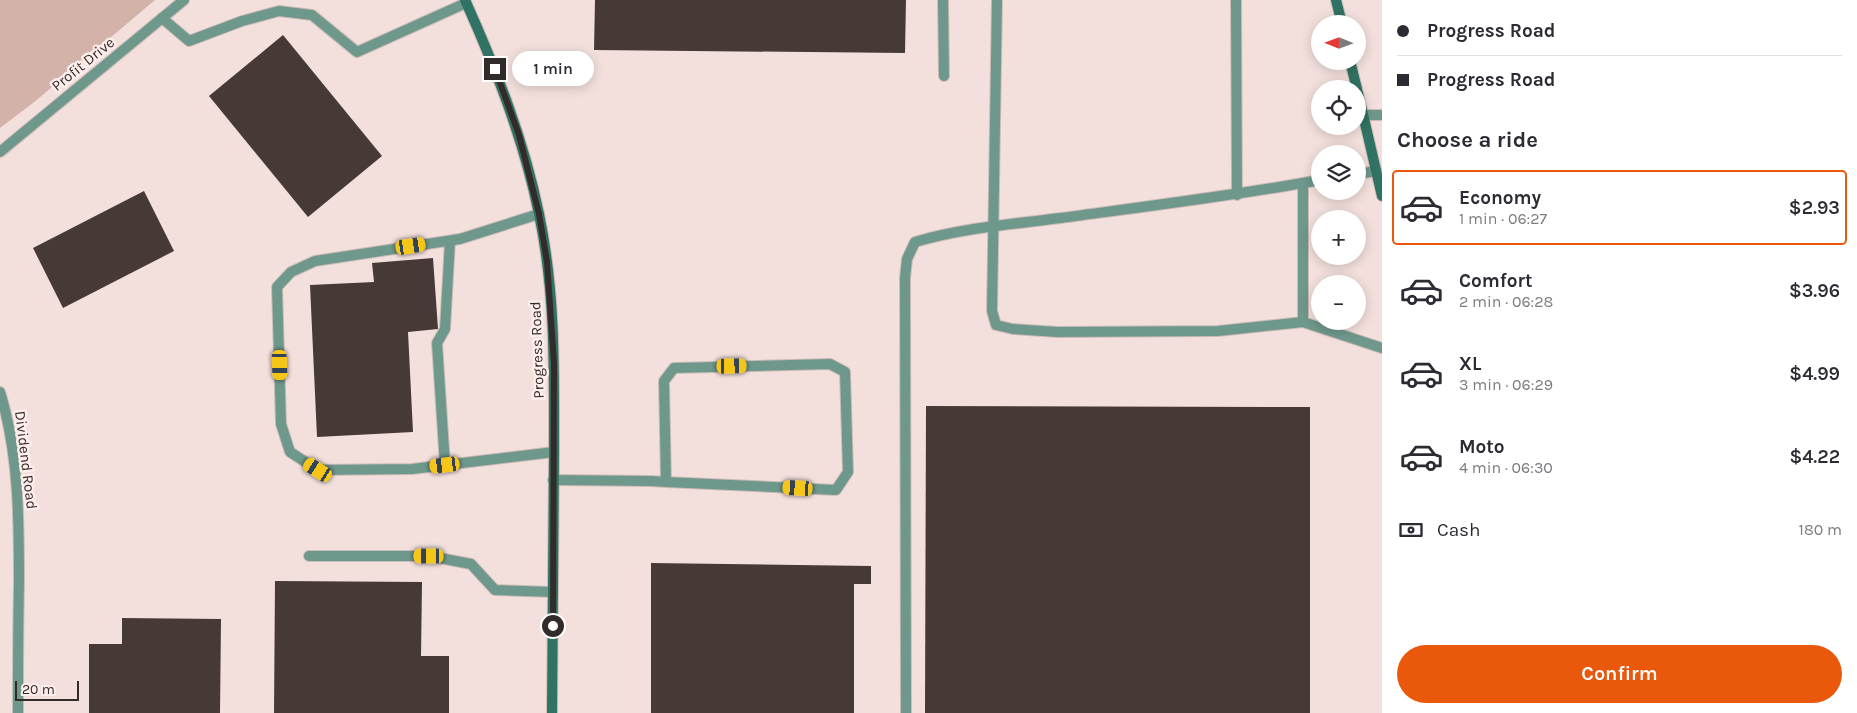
<!DOCTYPE html>
<meta charset="utf-8">
<style>
:root{--surface:#fff;--page:#f2f2f3;--text:#2b2b33;--muted:#7c7c81;--line:#e1e1e2;--accent:#ea580c}
body{margin:0;font-family:Karla,sans-serif;background:var(--page);color:var(--text);height:100vh;display:flex;flex-direction:column;font-size:19px;white-space:nowrap}
*{box-sizing:border-box;margin:0}
p{font-size:16px;color:var(--muted)}
.icon{flex:none;width:28px;height:28px;fill:none;stroke:currentColor;stroke-width:2;stroke-linecap:round;stroke-linejoin:round}
.map{position:relative;flex:1;overflow:hidden}
.side{display:flex;flex-direction:column;background:var(--surface);width:475px}
.side>*{flex:none}
.top-card{display:grid;align-content:center;height:110px;padding:0 15px;background:var(--surface)}
.needle{width:32px;rotate:271deg}
.fabs{position:absolute;left:1311px;top:15px;display:grid;gap:10px}
.fabs a{display:grid;place-items:center;width:55px;height:55px;border-radius:50%;background:var(--surface);box-shadow:0 2px 12px #0003;font-size:25px}
.scale{position:absolute;left:15px;bottom:12px;width:64px;box-sizing:border-box;padding-left:5px;border:2px solid #322b2a;border-top:0;font-size:14px;line-height:18px;white-space:nowrap;color:#322b2a;-webkit-text-stroke:4px #fdeeeb;paint-order:stroke}
.end{position:absolute;width:22px;height:22px;margin:-11px;border:6px solid #322b2a;background:#fff;box-shadow:0 0 0 2px #fff}
.from{border-radius:50%}
.bubble{position:absolute;height:35px;border-radius:18px;background:var(--surface);box-shadow:0 2px 12px #0003;font-size:16px;font-weight:600;line-height:35px;text-align:center}
.car{position:absolute;width:15px;height:30px;margin:-15px -8px;border-radius:6px;box-shadow:0 0 4px 1px #0007;background:linear-gradient(#f5c518 24%,#345 0 40%,#f5c518 0 76%,#345 0 86%,#f5c518 0)}
.top-card b{display:flex;align-items:center;gap:18px;height:48px;font-size:19px}
.top-card b+b{border-top:1px solid var(--line)}
.top-card i{width:12px;height:12px;background:var(--text)}
ul{padding:0;list-style:none}
li{display:flex;align-items:center;gap:15px;height:75px;margin:0 10px 8px;padding:0 5px;border:2px solid transparent;border-radius:5px}
li div{flex:1}
li b{display:block;font-size:19px}
li em{font-style:normal;font-weight:600}
li.active{border-color:var(--accent)}
li>.icon{width:45px;height:45px;stroke-width:1.5}
h2{padding:0 15px;font-size:22px;line-height:60px}
.pay{display:flex;align-items:center;gap:12px;height:55px;padding:0 15px;font-size:19px}
.pay p{margin-inline-start:auto}
.button{display:flex;gap:10px;margin-top:auto;padding:10px 15px}
.button a{flex:1;height:58px;border-radius:30px;background:var(--accent);color:#fff;font-size:20px;font-weight:600;line-height:58px;text-align:center}
main{display:flex;flex:1;min-height:0}
.map>svg:first-child{display:block}
</style>
<main>
<div class="map">
<svg width="1382" height="713" viewBox="0 0 1382 713">
<rect width="100%" height="100%" fill="#f3e0dc"/>
<polygon fill="#d3b2aa" points="0,0 155,0 33,103 0,128"/>
<g fill="#473935">
<polygon points="595,0 906,0 905,53 594,50"/>
<polygon points="283,35 382,156 308,217 209,96"/>
<polygon points="144,191 174,251 63,308 33,248"/>
<polygon points="433,258 438,329 408,332 413,432 317,437 310,285 374,282 372,263"/>
<polygon points="926,406 1310,407 1310,713 925,713"/>
<polygon points="651,563 871,566 871,584 854,584 854,713 651,713"/>
<polygon points="275,581 422,582 421,656 449,656 449,713 274,713"/>
<polygon points="122,618 221,619 220,713 89,713 89,644 122,644"/>
</g>
<g fill="none" stroke-linecap="round" stroke-linejoin="round">
<g stroke="#ccbcb8" stroke-width="12">
<g id="lane">
<polyline points="943,0 944,76"/>
<polyline points="997,0 992,311 996,325 1013,329 1058,332 1218,331 1303,322"/>
<polyline points="1236,0 1237,195"/>
<polyline points="162,18 189,41 242,21 279,11 312,15 357,52 466,3"/>
<polyline points="1358,174 1376,171"/>
<polyline points="1320,180 1303,183 1303,322 1382,348"/>
<polyline points="539,214 460,239 315,261 291,272 277,287 281,424 290,452 318,470 412,469 554,452"/>
<polyline points="445,465 437,343 445,329 450,241"/>
<polyline points="553,480 651,481 666,482 836,490 848,472 845,372 830,364 674,368 664,381 666,482"/>
<polyline points="309,556 429,556 471,564 495,590 553,592"/>
<path d="M906,713L905,278L907,259L915,242C962,228 1013,224 1061,218C1142,207 1223,197 1303,183"/>
</g>
</g>
<g stroke="#ccbcb8" stroke-width="12">
<g id="street">
<polyline points="1363,115 1382,115"/>
<polyline points="0,152 184,0"/>
<path d="M0,392C19,454 19,520 19,584C18,627 18,670 18,713"/>
</g>
</g>
<g stroke="#ccbcb8" stroke-width="12">
<g id="secondary">
<path d="M465,0C496,69 524,140 539,214C556,294 554,375 554,456C553,541 553,627 552,713"/>
<polyline points="1336,0 1342,24"/>
<polyline points="1350,61 1357,89"/>
<polyline points="1358,93 1382,196"/>
</g>
</g>
<use href="#lane" stroke="#6f988d" stroke-width="10"/>
<use href="#street" stroke="#6f988d" stroke-width="10"/>
<use href="#secondary" stroke="#307263" stroke-width="10"/>
</g>
<g fill="none" stroke-linecap="round" stroke-linejoin="round">
<polyline stroke="#322b2a" stroke-width="6" points="495,69 519,135 539,214 547,262 554,363 553,626"/>
</g>
<g text-anchor="middle" stroke-width="5" stroke-linejoin="round" paint-order="stroke">
<g font-size="15" fill="#322b2a" stroke="#fdeeeb">
<text transform="translate(83 64) rotate(-39)" y="5">Profit Drive</text>
<text transform="translate(537 350) rotate(-92)" y="5">Progress Road</text>
<text transform="translate(26 460) rotate(83)" y="5">Dividend Road</text>
</g>
</g>
</svg>
<div class="fabs">
<a><svg class="needle" viewBox="-14 -14 28 28"><path d="M0-13l5 13h-10z" fill="#e53935"/><path d="M0 13l5-13h-10z" fill="#7c7c81"/></svg></a>
<a><svg class="icon" aria-label="locate" viewBox="0 0 24 24"><circle cx="12" cy="12" r="6"/><path d="M12 2v4M12 18v4M2 12h4M18 12h4"/></svg></a>
<a><svg class="icon" aria-label="layers" viewBox="0 0 24 24"><path d="M12 4l9 5-9 5-9-5zM3 14l9 5 9-5"/></svg></a>
<a>+</a>
<a>−</a>
</div>
<div class="scale">20 m</div>
<i class="end from" style="left:553px;top:626px"></i>
<i class="end" style="left:495px;top:69px"></i>
<div class="bubble" style="left:512px;top:51px;width:82px">1 min</div>
<i class="car" style="left:411px;top:246px;rotate:81deg"></i>
<i class="car" style="left:280px;top:365px;rotate:178deg"></i>
<i class="car" style="left:732px;top:366px;rotate:89deg"></i>
<i class="car" style="left:445px;top:465px;rotate:263deg"></i>
<i class="car" style="left:318px;top:470px;rotate:302deg"></i>
<i class="car" style="left:798px;top:488px;rotate:273deg"></i>
<i class="car" style="left:429px;top:556px;rotate:270deg"></i>
</div>
<section class="side">
<div class="top-card">
<b><i class="from"></i>Progress Road</b>
<b><i></i>Progress Road</b>
</div>
<h2>Choose a ride</h2>
<ul>
<li class="active"><svg class="icon" aria-label="car" viewBox="0 0 24 24"><path d="M5 17H2v-5l4-1 3-4h7l3 4 3 1v5h-3M9 17h6M6 11h13"/><circle cx="7" cy="17" r="2"/><circle cx="17" cy="17" r="2"/></svg><div><b>Economy</b><p>1 min · 06:27</p></div><em>$2.93</em></li>
<li><svg class="icon" aria-label="car" viewBox="0 0 24 24"><path d="M5 17H2v-5l4-1 3-4h7l3 4 3 1v5h-3M9 17h6M6 11h13"/><circle cx="7" cy="17" r="2"/><circle cx="17" cy="17" r="2"/></svg><div><b>Comfort</b><p>2 min · 06:28</p></div><em>$3.96</em></li>
<li><svg class="icon" aria-label="car" viewBox="0 0 24 24"><path d="M5 17H2v-5l4-1 3-4h7l3 4 3 1v5h-3M9 17h6M6 11h13"/><circle cx="7" cy="17" r="2"/><circle cx="17" cy="17" r="2"/></svg><div><b>XL</b><p>3 min · 06:29</p></div><em>$4.99</em></li>
<li><svg class="icon" aria-label="car" viewBox="0 0 24 24"><path d="M5 17H2v-5l4-1 3-4h7l3 4 3 1v5h-3M9 17h6M6 11h13"/><circle cx="7" cy="17" r="2"/><circle cx="17" cy="17" r="2"/></svg><div><b>Moto</b><p>4 min · 06:30</p></div><em>$4.22</em></li>
</ul>
<div class="pay"><svg class="icon" aria-label="cash" viewBox="0 0 24 24"><path d="M3 7h18v10H3z"/><circle cx="12" cy="12" r="2"/></svg>Cash<p>180 m</p></div>
<div class="button"><a>Confirm</a></div>
</section>
</main>
